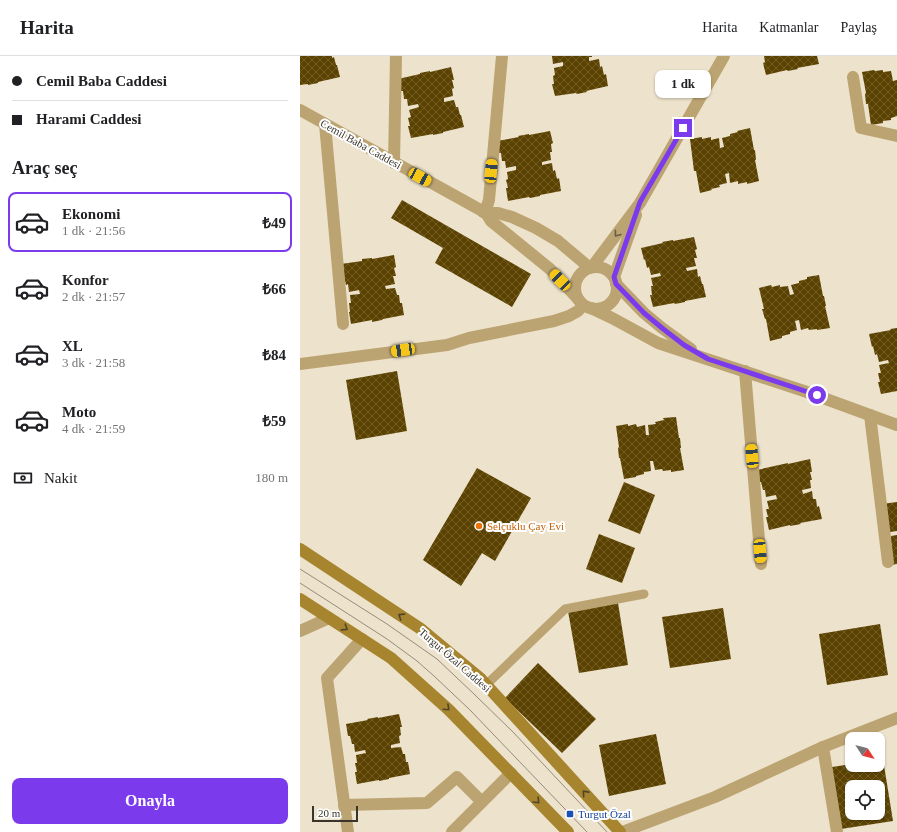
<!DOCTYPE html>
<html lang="tr">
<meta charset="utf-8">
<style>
:root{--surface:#fff;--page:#f6f6f6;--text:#202124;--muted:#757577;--line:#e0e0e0;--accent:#7c3aed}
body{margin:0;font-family:Georgia,serif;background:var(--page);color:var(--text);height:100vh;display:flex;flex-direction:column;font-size:15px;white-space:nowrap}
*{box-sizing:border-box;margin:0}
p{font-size:13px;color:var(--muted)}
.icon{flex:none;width:22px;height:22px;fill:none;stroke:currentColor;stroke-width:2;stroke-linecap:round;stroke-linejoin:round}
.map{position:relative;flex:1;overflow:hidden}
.sheet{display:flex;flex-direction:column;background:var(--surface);width:300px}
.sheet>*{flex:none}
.guide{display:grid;align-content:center;height:88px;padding:0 12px;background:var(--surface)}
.needle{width:26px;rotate:126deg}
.controls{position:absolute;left:545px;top:676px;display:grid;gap:8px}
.controls a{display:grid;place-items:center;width:40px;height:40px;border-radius:8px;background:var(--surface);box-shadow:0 1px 3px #0004;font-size:20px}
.scale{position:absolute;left:12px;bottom:10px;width:46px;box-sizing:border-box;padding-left:4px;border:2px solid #39352c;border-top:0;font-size:11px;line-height:14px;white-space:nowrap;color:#39352c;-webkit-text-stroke:3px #fff;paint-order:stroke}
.end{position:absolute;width:18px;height:18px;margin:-9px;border:5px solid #7c3aed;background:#fff;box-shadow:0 0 0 2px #fff}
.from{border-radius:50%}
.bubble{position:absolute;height:28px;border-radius:8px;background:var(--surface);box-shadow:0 1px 3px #0004;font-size:13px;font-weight:700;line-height:28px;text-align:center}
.car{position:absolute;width:12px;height:24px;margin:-12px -6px;border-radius:5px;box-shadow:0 0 3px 1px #0007;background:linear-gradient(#f5c518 24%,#345 0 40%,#f5c518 0 76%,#345 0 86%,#f5c518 0)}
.guide b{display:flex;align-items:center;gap:14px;height:38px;font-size:15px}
.guide b+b{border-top:1px solid var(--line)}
.guide i{width:10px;height:10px;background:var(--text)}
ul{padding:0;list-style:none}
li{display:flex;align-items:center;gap:12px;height:60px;margin:0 8px 6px;padding:0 4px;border:2px solid transparent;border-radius:8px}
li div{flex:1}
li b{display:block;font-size:15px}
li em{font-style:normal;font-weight:700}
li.selected{border-color:var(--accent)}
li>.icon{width:36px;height:36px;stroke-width:1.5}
h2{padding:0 12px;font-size:18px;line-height:48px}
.pay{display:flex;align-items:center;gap:10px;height:44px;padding:0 12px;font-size:15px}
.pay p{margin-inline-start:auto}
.cta{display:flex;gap:8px;margin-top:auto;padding:8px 12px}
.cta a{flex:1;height:46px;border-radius:8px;background:var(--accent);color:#fff;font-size:16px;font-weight:700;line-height:46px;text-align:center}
header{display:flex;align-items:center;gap:24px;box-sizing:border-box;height:56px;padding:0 20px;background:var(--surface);border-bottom:1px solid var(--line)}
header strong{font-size:19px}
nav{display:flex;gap:22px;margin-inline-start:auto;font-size:14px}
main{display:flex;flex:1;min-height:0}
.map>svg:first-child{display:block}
</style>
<header>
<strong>Harita</strong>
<nav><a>Harita</a><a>Katmanlar</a><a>Paylaş</a></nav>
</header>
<main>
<section class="sheet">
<div class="guide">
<b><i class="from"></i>Cemil Baba Caddesi</b>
<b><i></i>Harami Caddesi</b>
</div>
<h2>Araç seç</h2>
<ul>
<li class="selected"><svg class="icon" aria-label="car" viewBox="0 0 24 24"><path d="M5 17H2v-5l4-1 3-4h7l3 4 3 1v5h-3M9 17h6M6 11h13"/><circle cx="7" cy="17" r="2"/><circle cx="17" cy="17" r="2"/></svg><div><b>Ekonomi</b><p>1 dk · 21:56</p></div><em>₺49</em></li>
<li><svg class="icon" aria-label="car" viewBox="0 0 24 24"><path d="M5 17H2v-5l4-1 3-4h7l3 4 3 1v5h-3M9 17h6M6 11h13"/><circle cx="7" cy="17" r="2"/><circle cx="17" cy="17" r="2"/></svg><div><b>Konfor</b><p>2 dk · 21:57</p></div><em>₺66</em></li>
<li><svg class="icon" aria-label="car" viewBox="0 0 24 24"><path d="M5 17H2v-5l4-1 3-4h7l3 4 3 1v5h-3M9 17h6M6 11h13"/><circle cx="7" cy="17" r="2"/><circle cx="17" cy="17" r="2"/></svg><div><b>XL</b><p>3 dk · 21:58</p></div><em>₺84</em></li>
<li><svg class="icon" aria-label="car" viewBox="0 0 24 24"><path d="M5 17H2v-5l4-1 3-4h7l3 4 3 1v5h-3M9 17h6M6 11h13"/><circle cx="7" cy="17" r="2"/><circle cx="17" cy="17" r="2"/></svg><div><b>Moto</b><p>4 dk · 21:59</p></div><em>₺59</em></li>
</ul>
<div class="pay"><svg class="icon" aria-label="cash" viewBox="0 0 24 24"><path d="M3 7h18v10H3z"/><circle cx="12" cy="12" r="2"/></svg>Nakit<p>180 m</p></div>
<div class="cta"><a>Onayla</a></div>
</section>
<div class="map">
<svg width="597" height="776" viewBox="0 0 597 776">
<defs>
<pattern id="building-cross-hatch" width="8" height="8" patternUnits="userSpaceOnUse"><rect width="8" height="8" fill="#5b4200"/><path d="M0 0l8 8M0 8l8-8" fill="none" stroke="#705c26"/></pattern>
</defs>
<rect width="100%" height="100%" fill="#ede2cb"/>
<g fill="url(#building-cross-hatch)" fill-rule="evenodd">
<polygon points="0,0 32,0 32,2 34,1 36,9 37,9 40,21 18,26 18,27 8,29 8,28 0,29"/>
<polygon points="252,0 292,0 292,1 289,1 289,5 299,3 300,11 302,10 304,19 306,18 308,30 286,35 287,36 277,38 276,37 255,40 252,28 254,28 253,20 255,19 254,12 263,10 263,6 253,8"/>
<polygon points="464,0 517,0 519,8 497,12 498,13 488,15 487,14 466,19 463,7 465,6"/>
<polygon points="151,11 154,24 152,24 154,32 152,33 153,40 144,42 144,46 154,44 156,51 158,51 160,59 161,59 164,71 143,76 143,77 133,79 133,78 111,82 108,70 110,70 108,62 111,61 109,54 119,51 118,48 108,50 107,43 104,43 103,35 101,35 98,23 120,18 120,17 130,15 130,16"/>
<polygon points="574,14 575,15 583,14 583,16 591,15 593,25 597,24 597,60 591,62 591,64 583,65 583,67 571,69 568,48 566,48 565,38 566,37 562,16"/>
<polygon points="450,72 454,94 455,94 456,104 455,104 459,125 447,128 447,126 438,128 438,125 430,127 429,117 425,118 427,127 419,129 420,131 411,133 412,134 400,137 396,115 394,115 390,83 402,81 402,83 411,81 411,84 419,82 420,92 424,91 422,82 430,80 430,78 438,76 437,75"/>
<polygon points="250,75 253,87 251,88 252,96 250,96 251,104 242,106 242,109 252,107 253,115 255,114 257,123 259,122 261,135 240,139 240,140 230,142 229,141 208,145 206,132 208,132 206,124 208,123 207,116 216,114 216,110 206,112 205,105 202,105 201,97 199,97 197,85 219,81 218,80 229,78 229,79"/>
<polygon points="102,144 231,218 212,251 135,207 143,192 91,162"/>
<polygon points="394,181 397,193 395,194 397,202 394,202 396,210 386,212 387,215 397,213 398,221 400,220 402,228 403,228 406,241 385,245 385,246 375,248 374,247 353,251 350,239 352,239 351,230 353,230 351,222 361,220 360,217 351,219 349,211 347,212 345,203 344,204 341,192 363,187 362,186 373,184 373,185"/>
<polygon points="94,199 96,211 94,212 96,220 93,220 95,228 85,230 86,233 95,232 97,239 99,239 100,247 102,247 104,259 83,263 82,264 72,266 72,264 51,268 49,256 50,256 49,247 51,247 50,239 60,238 59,234 49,236 48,228 46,229 41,208 62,205 62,203 72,202 72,203"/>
<polygon points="519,219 523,240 524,240 526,250 525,250 530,272 517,274 517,273 509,274 508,272 501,274 499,264 495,265 497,274 490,276 490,278 482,280 482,282 470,285 466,263 465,263 462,253 464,253 459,232 471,229 472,231 480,229 480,231 488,230 490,239 494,238 491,229 499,227 499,225 507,223 507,221"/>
<polygon points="597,272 597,335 581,338 578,326 580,326 578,317 581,317 579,309 589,307 588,304 579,306 577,298 575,299 573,290 572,291 569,278 591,274 590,273"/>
<polygon points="97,315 107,375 56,384 46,324"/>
<polygon points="376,361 379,382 380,382 381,392 380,392 384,414 371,416 371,414 363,415 362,413 355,414 353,405 350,405 351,415 344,416 344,418 336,420 336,421 324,423 320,402 319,402 318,392 319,391 316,370 328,368 328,370 336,368 337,371 345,369 346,379 349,379 348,369 356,368 355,366 364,364 363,362"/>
<polygon points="510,403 512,416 510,416 512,424 510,424 511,432 502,434 503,438 512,435 513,443 516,443 517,451 519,450 522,463 500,467 501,468 490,470 490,469 469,474 466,461 468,461 466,453 469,453 467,445 477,443 476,439 466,441 465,434 463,434 461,426 459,426 457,414 488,407 488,408"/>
<polygon points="177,412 231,442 195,505 182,497 161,530 123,504"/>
<polygon points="324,426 355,439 340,478 308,465"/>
<polygon points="597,446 597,475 590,476 582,448"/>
<polygon points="299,478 335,492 322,527 286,513"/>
<polygon points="597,479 597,508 591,509 591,480"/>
<polygon points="318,547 328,609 279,617 268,555"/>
<polygon points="423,552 431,603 370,612 362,561"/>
<polygon points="580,568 588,619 527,629 519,578"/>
<polygon points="238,607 296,663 262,697 205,642"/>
<polygon points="99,658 102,671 100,671 101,679 99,680 100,687 91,689 91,692 101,691 103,698 105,698 106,706 108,706 110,718 89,722 89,723 79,725 79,724 57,728 55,716 57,716 55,707 57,707 56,699 66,697 65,694 55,696 54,688 52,688 50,680 48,680 46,668 68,664 67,663 78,661 78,662"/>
<polygon points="356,678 366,728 309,740 299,689"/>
<path d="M583,703L593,765L541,773L532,711L552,708V709H578V704ZM552,731H578V757H552Z"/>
</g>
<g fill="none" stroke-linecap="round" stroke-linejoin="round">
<polyline stroke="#bca472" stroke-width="9" points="186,629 265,553 344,538"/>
<g stroke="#bca472" stroke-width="12">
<polyline points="553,21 561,72 597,80"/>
<polyline points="0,54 186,157 191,165 218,187 250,213 278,243"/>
<polyline points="25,68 43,268"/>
<polyline points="94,107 96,0"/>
<polyline points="183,156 187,150 189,144 202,0"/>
<polyline points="186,157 198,157 212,161 236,172 258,185 290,212"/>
<polyline points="292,211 340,147 424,0"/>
<circle cx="296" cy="232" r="21"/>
<polyline points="314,221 336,159"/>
<polyline points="316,228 344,257 362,272 391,293"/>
<polyline points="291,252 312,262 358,287 504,335 597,369"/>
<polyline points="0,308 147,289 169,282 254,265 269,260 278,255 283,249"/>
<polyline points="445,315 461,508"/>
<polyline points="570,359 588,506"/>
<polyline points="0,575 29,562"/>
<polyline points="523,691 537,776"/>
<polyline points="44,749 127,747 157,721 182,746"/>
<polyline points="48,776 27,622 62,583"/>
<polyline points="152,776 211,717"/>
<polyline points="322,776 415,741 523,691 597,662"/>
</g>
<g stroke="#a7852f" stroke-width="12">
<polyline points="0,493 121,573 180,622 320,776"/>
<polyline points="0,543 91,602 149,654 268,776"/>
</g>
<g stroke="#948c7c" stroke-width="1">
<polyline points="0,513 87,568 137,603 174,638 214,677 307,776"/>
<polyline points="0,527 87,583 117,605 134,620 170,654 287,776"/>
</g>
</g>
<defs><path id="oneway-chevron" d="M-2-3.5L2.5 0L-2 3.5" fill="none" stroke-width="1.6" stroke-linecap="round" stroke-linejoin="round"/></defs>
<use stroke="#675c44" href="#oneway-chevron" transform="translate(317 178) rotate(127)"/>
<g stroke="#4f452d">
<use href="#oneway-chevron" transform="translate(101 560) rotate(-147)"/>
<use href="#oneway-chevron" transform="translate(45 572) rotate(33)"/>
<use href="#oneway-chevron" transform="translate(147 652) rotate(43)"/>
<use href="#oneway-chevron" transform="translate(285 737) rotate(-132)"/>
<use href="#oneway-chevron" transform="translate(237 745) rotate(46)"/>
</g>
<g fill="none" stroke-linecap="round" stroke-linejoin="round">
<polyline stroke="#7c3aed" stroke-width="5" points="383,72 340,146 314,221 316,228 344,257 362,272 384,289 408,303 517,339"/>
</g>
<circle fill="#e8710a" stroke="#fff" stroke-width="1.5" cx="179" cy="470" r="4"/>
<rect fill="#1a4fb4" stroke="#fff" stroke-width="1.5" x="266" y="754" width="8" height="8" rx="2"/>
<g text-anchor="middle" stroke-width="4" stroke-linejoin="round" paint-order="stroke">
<g font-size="11" fill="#39352c" stroke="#fff">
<text transform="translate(61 88) rotate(29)" y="4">Cemil Baba Caddesi</text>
<text transform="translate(155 604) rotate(41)" y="4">Turgut Özal Caddesi</text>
</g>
<g font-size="11" fill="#c56008" stroke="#fff" text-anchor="start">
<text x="187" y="474">Selçuklu Çay Evi</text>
</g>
<g font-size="11" fill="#164399" stroke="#fff" text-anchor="start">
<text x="278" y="762">Turgut Özal</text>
</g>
</g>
</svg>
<div class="controls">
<a><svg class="needle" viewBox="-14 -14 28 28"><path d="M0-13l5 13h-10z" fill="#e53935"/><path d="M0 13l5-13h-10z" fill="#757577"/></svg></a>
<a><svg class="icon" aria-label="locate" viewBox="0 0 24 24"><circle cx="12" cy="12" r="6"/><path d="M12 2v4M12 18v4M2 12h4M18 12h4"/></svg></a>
</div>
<div class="scale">20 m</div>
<i class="end from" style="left:517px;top:339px"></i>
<i class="end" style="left:383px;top:72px"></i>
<div class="bubble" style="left:355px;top:14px;width:56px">1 dk</div>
<i class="car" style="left:191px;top:115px;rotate:5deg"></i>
<i class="car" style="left:120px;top:121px;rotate:119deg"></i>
<i class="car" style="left:260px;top:224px;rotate:316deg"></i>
<i class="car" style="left:103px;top:294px;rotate:262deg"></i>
<i class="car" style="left:452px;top:400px;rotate:355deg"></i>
<i class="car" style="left:460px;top:495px;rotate:175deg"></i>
</div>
</main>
